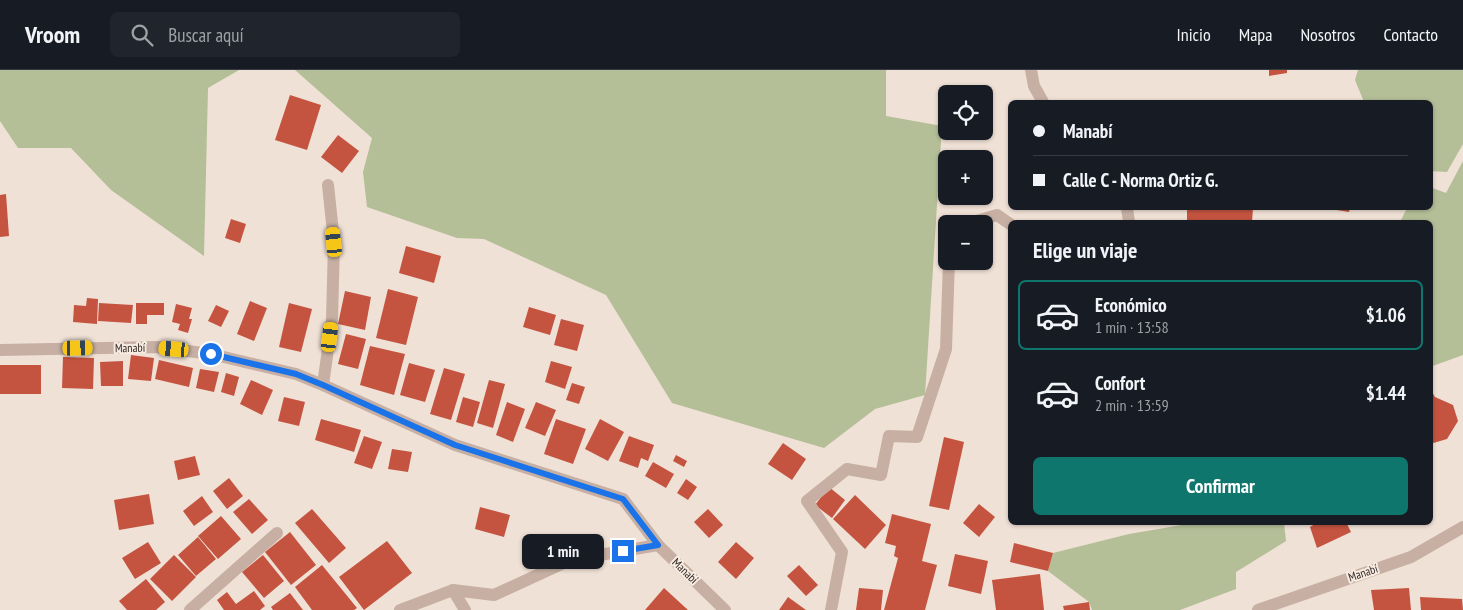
<!DOCTYPE html>
<html lang="es">
<meta charset="utf-8">
<style>
:root{--surface:#171b24;--page:#20242c;--text:#f1f3f6;--muted:#9ea1a6;--line:#363941;--accent:#0f766e}
body{margin:0;font-family:"PT Sans Narrow",sans-serif;background:var(--page);color:var(--text);height:100vh;display:flex;flex-direction:column;font-size:19px;white-space:nowrap}
*{box-sizing:border-box;margin:0}
p{font-size:16px;color:var(--muted)}
.icon{flex:none;width:28px;height:28px;fill:none;stroke:currentColor;stroke-width:2;stroke-linecap:round;stroke-linejoin:round}
.map{position:relative;flex:1;overflow:hidden}
.details{position:absolute;left:1008px;top:150px;width:425px;height:305px;display:flex;flex-direction:column;background:var(--surface);border-radius:8px;box-shadow:0 1px 4px #0004}
.details>*{flex:none}
.top-card{position:absolute;left:1008px;top:30px;width:425px;height:110px;border-radius:8px;box-shadow:0 1px 4px #0004;display:grid;align-content:center;height:110px;padding:0 25px;background:var(--surface)}
.buttons{position:absolute;left:938px;top:15px;display:grid;gap:10px}
.buttons a{display:grid;place-items:center;width:55px;height:55px;border-radius:8px;background:var(--surface);box-shadow:0 1px 4px #0004;font-size:25px}
.end{position:absolute;width:22px;height:22px;margin:-11px;border:6px solid #1a73e8;background:#fff;box-shadow:0 0 0 2px #fff}
.from{border-radius:50%}
.bubble{position:absolute;height:35px;border-radius:8px;background:var(--surface);box-shadow:0 1px 4px #0004;font-size:16px;font-weight:800;line-height:35px;text-align:center}
.car{position:absolute;width:15px;height:30px;margin:-15px -8px;border-radius:6px;box-shadow:0 0 4px 1px #0007;background:linear-gradient(#f5c518 24%,#345 0 40%,#f5c518 0 76%,#345 0 86%,#f5c518 0)}
.top-card b{display:flex;align-items:center;gap:18px;height:48px;font-size:19px}
.top-card b+b{border-top:1px solid var(--line)}
.top-card i{width:12px;height:12px;background:var(--text)}
ul{padding:0;list-style:none}
li{display:flex;align-items:center;gap:15px;height:70px;margin:0 10px 8px;padding:0 15px;border:2px solid transparent;border-radius:8px}
li div{flex:1}
li b{display:block;font-size:19px}
li em{font-style:normal;font-weight:800}
li.selected{border-color:var(--accent)}
li>.icon{width:45px;height:45px;stroke-width:1.5}
h2{padding:0 25px;font-size:22px;line-height:60px}
.cta{display:flex;gap:10px;margin-top:auto;padding:10px 25px}
.cta a{flex:1;height:58px;border-radius:8px;background:var(--accent);color:#fff;font-size:20px;font-weight:800;line-height:58px;text-align:center}
header{display:flex;align-items:center;gap:30px;box-sizing:border-box;height:70px;padding:0 25px;background:var(--surface);border-bottom:1px solid var(--line)}
header strong{font-size:24px}
nav{display:flex;gap:28px;margin-inline-start:auto;font-size:18px}
.search{width:350px;height:45px;background:var(--page);display:flex;align-items:center;gap:12px;box-sizing:border-box;padding:0 18px;border-radius:8px;color:var(--muted);font-size:19px}
.map>svg:first-child{display:block}
</style>
<header>
<strong>Vroom</strong>
<div class="search"><svg class="icon" aria-label="search" viewBox="0 0 24 24"><circle cx="10" cy="10" r="6"/><path d="M15 15l6 6"/></svg>Buscar aquí</div>
<nav><a>Inicio</a><a>Mapa</a><a>Nosotros</a><a>Contacto</a></nav>
</header>
<div class="map">
<svg width="1463" height="540" viewBox="0 0 1463 540">
<rect width="100%" height="100%" fill="#f0e1d6"/>
<g fill="#b4be97">
<polygon points="0,0 239,0 208,18 204,186 111,120 71,78 18,78 0,51"/>
<polygon points="295,0 886,0 886,46 942,56 925,325 875,339 824,378 672,333 606,225 484,169 457,168 367,137 363,102 372,68"/>
<polygon points="1358,0 1463,0 1463,74 1447,102 1430,101 1430,32 1364,32 1355,10"/>
<polygon points="1463,91 1463,285 1430,297 1430,152 1400,152 1407,138 1430,138 1430,117 1446,123"/>
<polygon points="1194,453 1284,453 1286,471 1236,502 1236,519 1180,540 1092,540 1089,532 1048,501 1053,483 1129,464"/>
</g>
<g fill="#c45440">
<polygon points="1269,0 1287,0 1287,3 1269,6"/>
<polygon points="290,25 321,35 307,80 275,70"/>
<polygon points="338,65 359,81 342,103 321,87"/>
<polygon points="6,124 9,166 0,167 0,125"/>
<polygon points="1187,138 1253,138 1252,152 1187,152"/>
<polygon points="1324,138 1350,138 1349,142"/>
<polygon points="231,149 246,154 240,173 225,168"/>
<polygon points="406,176 441,186 434,213 399,203"/>
<polygon points="388,219 418,227 406,275 376,268"/>
<polygon points="345,221 371,227 365,260 338,254"/>
<polygon points="87,228 98,229 97,254 73,252 74,235 86,236"/>
<polygon points="250,231 267,238 254,271 237,264"/>
<polygon points="99,233 133,235 131,253 98,251"/>
<polygon points="136,233 164,233 164,245 147,245 147,254 136,254"/>
<polygon points="289,233 312,239 301,282 279,277"/>
<polygon points="176,234 192,238 189,249 192,249 188,263 178,260 180,254 172,252"/>
<polygon points="216,235 229,241 221,257 208,251"/>
<polygon points="529,237 556,245 550,265 523,257"/>
<polygon points="561,249 584,255 577,281 554,275"/>
<polygon points="346,264 366,269 358,299 338,294"/>
<polygon points="370,276 405,284 394,325 360,315"/>
<polygon points="131,285 154,288 151,311 128,309"/>
<polygon points="63,287 94,288 93,319 62,318"/>
<polygon points="159,290 193,298 189,317 155,309"/>
<polygon points="123,291 123,316 101,316 100,292"/>
<polygon points="551,291 572,297 565,319 545,312"/>
<polygon points="409,293 435,300 425,332 400,325"/>
<rect x="0" y="295" width="41" height="29"/>
<polygon points="444,298 465,304 451,350 430,344"/>
<polygon points="200,299 219,302 214,322 196,318"/>
<polygon points="226,303 239,307 234,326 221,322"/>
<polygon points="251,310 273,320 262,345 240,334"/>
<polygon points="489,310 505,314 493,358 477,353"/>
<polygon points="572,313 585,317 579,334 566,330"/>
<polygon points="1432,322 1435,327 1453,335 1458,351 1447,369 1430,374 1430,323"/>
<polygon points="284,327 305,332 299,356 278,351"/>
<polygon points="463,327 480,332 473,357 456,352"/>
<polygon points="507,332 525,339 513,372 496,365"/>
<polygon points="536,332 556,340 545,366 525,358"/>
<polygon points="321,349 361,360 354,382 315,370"/>
<polygon points="556,349 586,359 573,394 544,384"/>
<polygon points="600,349 624,362 608,391 585,379"/>
<polygon points="364,366 382,372 372,399 354,393"/>
<polygon points="629,366 654,375 648,391 641,388 638,398 619,391"/>
<polygon points="944,367 964,372 949,440 929,436"/>
<polygon points="783,373 806,389 792,410 768,394"/>
<polygon points="392,379 412,382 408,402 388,399"/>
<polygon points="676,385 687,391 684,397 673,391"/>
<polygon points="195,386 200,405 178,410 174,391"/>
<polygon points="653,392 674,404 666,418 645,406"/>
<polygon points="229,408 243,426 227,439 213,421"/>
<polygon points="686,409 697,417 688,430 677,423"/>
<polygon points="829,417 845,430 832,448 815,435"/>
<polygon points="149,424 154,454 119,460 114,430"/>
<polygon points="855,425 886,455 865,479 833,449"/>
<polygon points="202,426 213,442 194,456 183,441"/>
<polygon points="249,429 268,450 252,464 233,442"/>
<polygon points="979,434 995,447 979,467 963,453"/>
<polygon points="480,437 510,445 504,467 475,459"/>
<polygon points="312,439 346,478 329,493 295,453"/>
<polygon points="708,439 723,455 709,468 694,452"/>
<polygon points="892,444 931,454 922,491 937,495 925,540 884,540 898,488 894,486 896,476 885,473"/>
<polygon points="221,446 241,469 218,489 198,466"/>
<polygon points="1318,452 1346,452 1351,462 1317,478 1310,457"/>
<polygon points="290,462 316,495 291,515 265,482"/>
<polygon points="198,467 216,489 196,506 178,485"/>
<polygon points="387,471 412,503 364,540 339,507"/>
<polygon points="148,472 161,493 135,509 122,488"/>
<polygon points="736,472 754,488 736,509 718,492"/>
<polygon points="1014,473 1053,483 1048,501 1010,492"/>
<polygon points="955,484 988,491 981,524 948,516"/>
<polygon points="174,485 196,507 172,531 150,509"/>
<polygon points="263,485 284,511 264,528 242,502"/>
<polygon points="322,495 357,538 354,540 312,540 295,517"/>
<polygon points="799,495 818,515 806,526 787,506"/>
<polygon points="1040,504 1044,540 996,540 992,510"/>
<polygon points="146,509 165,532 156,540 127,540 119,531"/>
<polygon points="664,518 688,540 645,540"/>
<polygon points="859,518 883,520 881,540 856,540"/>
<polygon points="1409,518 1411,540 1374,540 1371,520"/>
<polygon points="254,521 265,536 260,540 224,540 217,530 227,522 236,534"/>
<polygon points="290,523 303,540 273,540 271,537"/>
<polygon points="788,527 806,540 779,540"/>
<polygon points="1420,527 1462,529 1463,540 1421,540"/>
<polygon points="1089,532 1090,540 1064,540 1063,536"/>
</g>
<g fill="none" stroke-linecap="round" stroke-linejoin="round">
<g stroke="#c7b0a3" stroke-width="12">
<polyline points="1031,0 1034,16 1043,32"/>
<polyline points="1127,138 1129,152"/>
<polyline points="972,154 973,152 997,145 1010,154"/>
<polyline points="0,280 156,277 211,284 296,304 323,315 455,375 623,429 658,475 725,540"/>
<polyline points="323,315 332,250 334,172 328,115"/>
<polyline points="453,520 465,540"/>
<polyline points="190,540 277,463"/>
<polyline points="400,540 453,520 494,525 570,490 658,475"/>
<polyline points="831,540 842,482 807,431 847,399 881,405 889,366 917,367 946,279 949,191"/>
<polyline points="1258,540 1411,487 1463,457"/>
</g>
</g>
<g fill="none" stroke-linecap="round" stroke-linejoin="round">
<polyline stroke="#1a73e8" stroke-width="6" points="211,284 296,304 323,315 455,375 623,429 658,475 623,481"/>
</g>
<g text-anchor="middle" stroke-width="4" stroke-linejoin="round" paint-order="stroke">
<g font-size="12" fill="#322825" stroke="#f8ece2">
<text transform="translate(130 278) rotate(-1)" y="4">Manabí</text>
<text transform="translate(685 501) rotate(44)" y="4">Manabí</text>
<text transform="translate(1363 503) rotate(-19)" y="4">Manabí</text>
</g>
</g>
</svg>
<div class="buttons">
<a><svg class="icon" aria-label="locate" viewBox="0 0 24 24"><circle cx="12" cy="12" r="6"/><path d="M12 2v4M12 18v4M2 12h4M18 12h4"/></svg></a>
<a>+</a>
<a>−</a>
</div>
<i class="end from" style="left:211px;top:284px"></i>
<i class="end" style="left:623px;top:481px"></i>
<div class="bubble" style="left:522px;top:464px;width:82px">1 min</div>
<i class="car" style="left:334px;top:172px;rotate:354deg"></i>
<i class="car" style="left:330px;top:267px;rotate:7deg"></i>
<i class="car" style="left:78px;top:278px;rotate:89deg"></i>
<i class="car" style="left:174px;top:279px;rotate:275deg"></i>
<div class="top-card">
<b><i class="from"></i>Manabí</b>
<b><i></i>Calle C - Norma Ortiz G.</b>
</div>
<section class="details">
<h2>Elige un viaje</h2>
<ul>
<li class="selected"><svg class="icon" aria-label="car" viewBox="0 0 24 24"><path d="M5 17H2v-5l4-1 3-4h7l3 4 3 1v5h-3M9 17h6M6 11h13"/><circle cx="7" cy="17" r="2"/><circle cx="17" cy="17" r="2"/></svg><div><b>Económico</b><p>1 min · 13:58</p></div><em>$1.06</em></li>
<li><svg class="icon" aria-label="car" viewBox="0 0 24 24"><path d="M5 17H2v-5l4-1 3-4h7l3 4 3 1v5h-3M9 17h6M6 11h13"/><circle cx="7" cy="17" r="2"/><circle cx="17" cy="17" r="2"/></svg><div><b>Confort</b><p>2 min · 13:59</p></div><em>$1.44</em></li>
</ul>
<div class="cta"><a>Confirmar</a></div>
</section>
</div>
